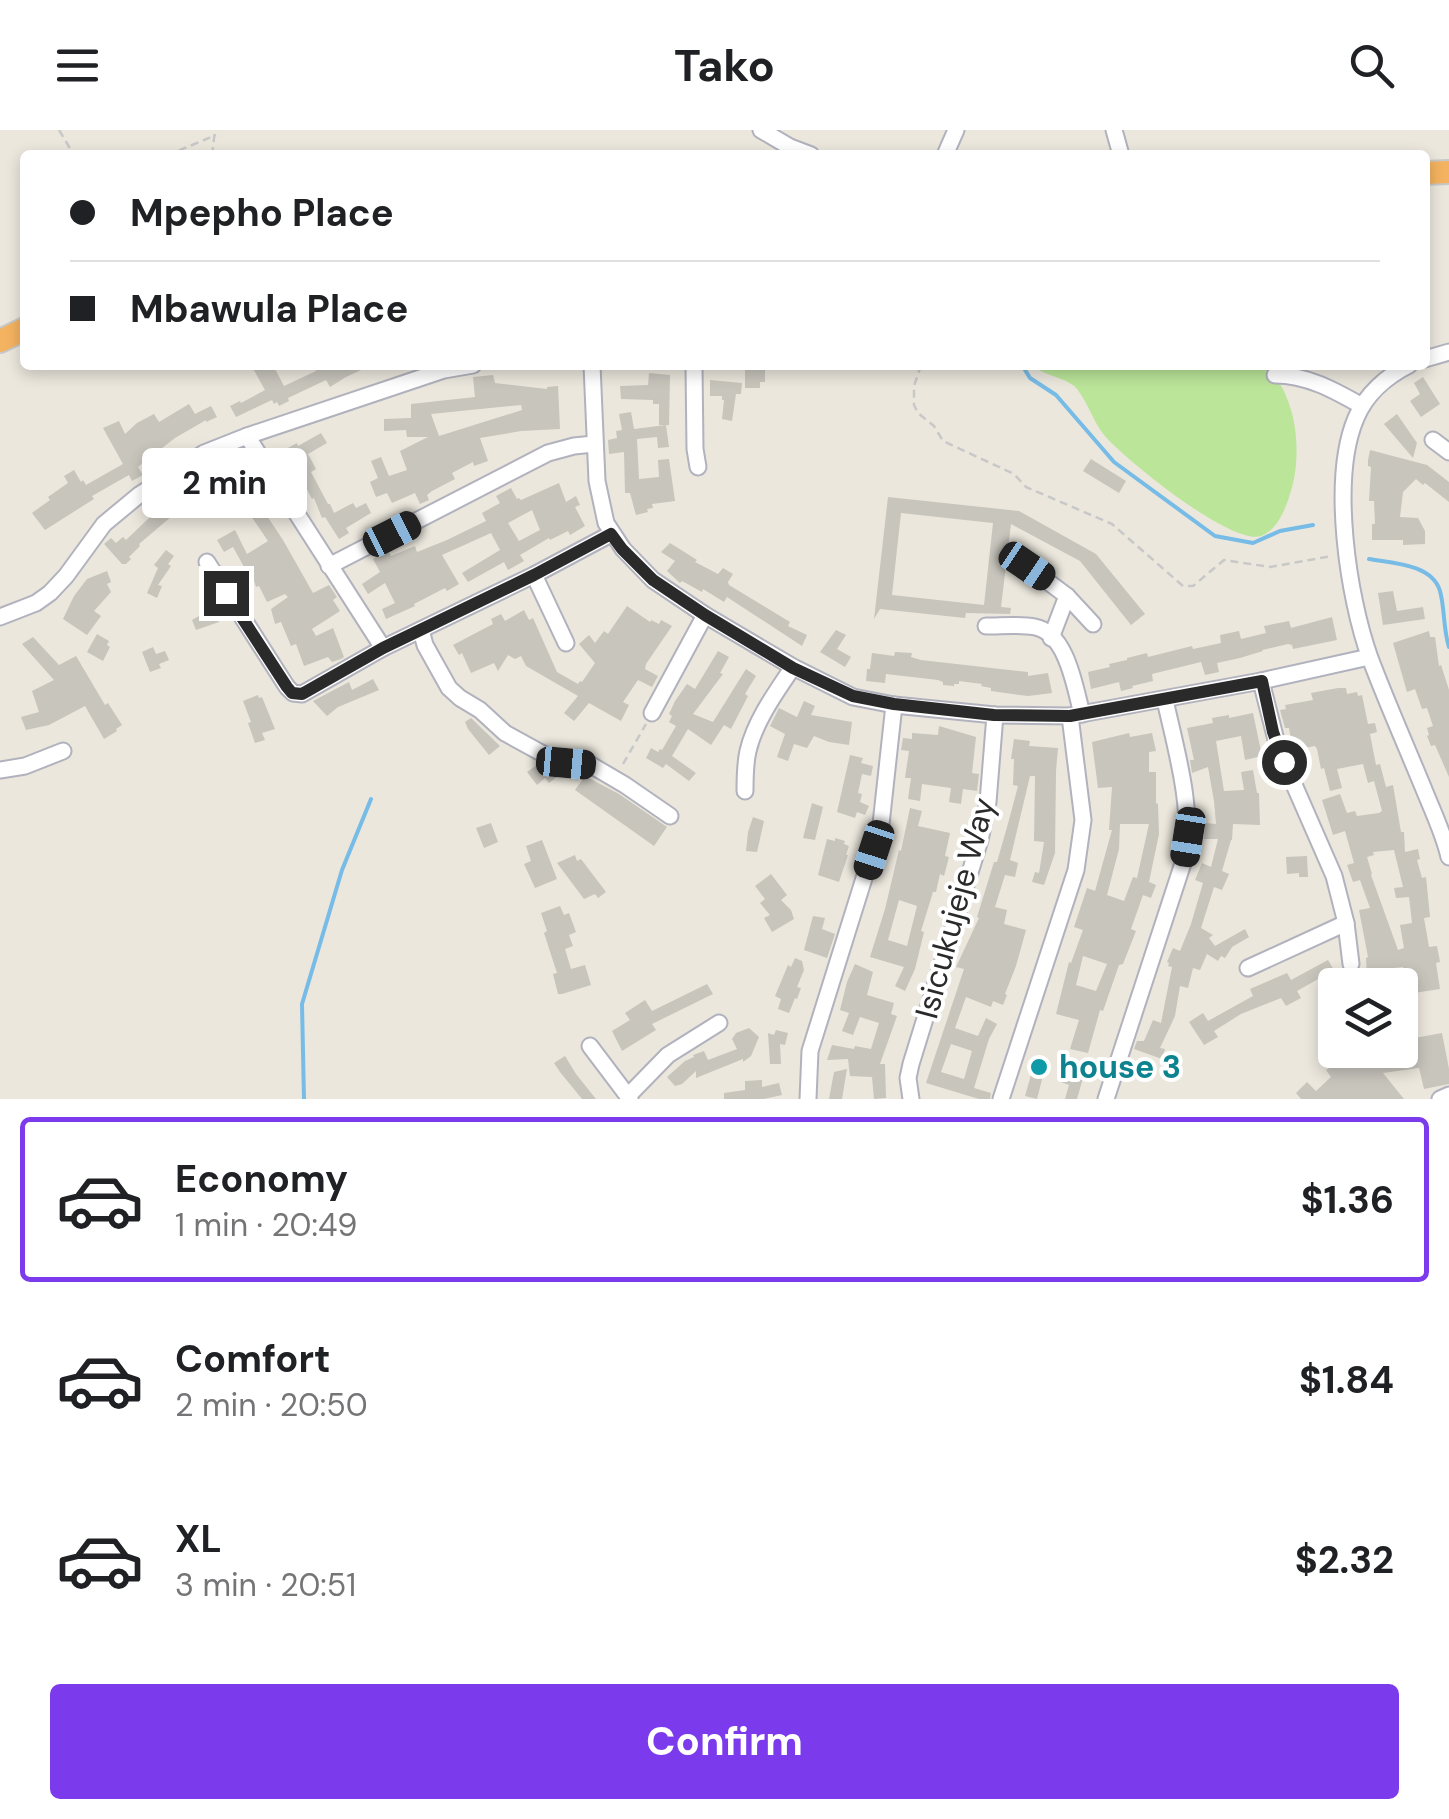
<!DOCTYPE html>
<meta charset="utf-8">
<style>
:root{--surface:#fff;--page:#f2f2f2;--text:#202124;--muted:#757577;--line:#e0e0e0;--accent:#7c3aed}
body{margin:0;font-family:"DM Sans",sans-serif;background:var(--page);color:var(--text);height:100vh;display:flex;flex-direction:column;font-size:38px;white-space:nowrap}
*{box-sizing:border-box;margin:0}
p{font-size:32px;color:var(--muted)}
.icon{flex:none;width:55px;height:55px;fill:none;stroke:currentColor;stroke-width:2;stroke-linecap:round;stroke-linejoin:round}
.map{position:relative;height:969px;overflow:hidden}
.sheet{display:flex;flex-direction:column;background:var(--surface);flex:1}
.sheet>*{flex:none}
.guide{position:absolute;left:20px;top:20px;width:1410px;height:220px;border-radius:10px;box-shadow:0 5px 15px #0003;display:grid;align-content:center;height:220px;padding:0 50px;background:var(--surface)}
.buttons{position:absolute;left:1318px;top:838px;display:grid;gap:20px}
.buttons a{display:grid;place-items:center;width:100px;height:100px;border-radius:10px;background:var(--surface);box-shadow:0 5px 15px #0003;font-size:50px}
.end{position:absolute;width:45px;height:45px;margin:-22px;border:12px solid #2a2a2a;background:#fff;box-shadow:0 0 0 5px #fff}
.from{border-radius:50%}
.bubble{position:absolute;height:70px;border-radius:10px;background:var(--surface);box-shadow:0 5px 15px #0003;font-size:32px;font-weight:700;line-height:70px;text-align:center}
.car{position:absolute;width:30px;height:60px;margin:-30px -15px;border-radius:12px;box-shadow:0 0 8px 2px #0007;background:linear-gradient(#222 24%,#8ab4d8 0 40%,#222 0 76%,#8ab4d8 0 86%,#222 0)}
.guide b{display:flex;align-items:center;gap:35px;height:95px;font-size:38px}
.guide b+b{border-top:2px solid var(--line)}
.guide i{width:25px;height:25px;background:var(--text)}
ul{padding:18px 0 0;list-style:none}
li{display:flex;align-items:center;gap:30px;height:165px;margin:0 20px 15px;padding:0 30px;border:5px solid transparent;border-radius:10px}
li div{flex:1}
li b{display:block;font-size:38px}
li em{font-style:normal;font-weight:700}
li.current{border-color:var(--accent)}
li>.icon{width:90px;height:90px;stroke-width:1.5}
.button{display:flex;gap:20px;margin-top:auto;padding:20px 50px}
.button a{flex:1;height:115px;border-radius:10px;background:var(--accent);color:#fff;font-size:40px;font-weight:700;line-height:115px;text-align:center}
header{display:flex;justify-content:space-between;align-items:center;height:130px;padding:0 50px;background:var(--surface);font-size:45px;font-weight:700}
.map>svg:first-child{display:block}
</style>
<header><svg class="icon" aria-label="menu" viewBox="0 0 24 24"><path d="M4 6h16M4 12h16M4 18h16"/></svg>Tako<svg class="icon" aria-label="search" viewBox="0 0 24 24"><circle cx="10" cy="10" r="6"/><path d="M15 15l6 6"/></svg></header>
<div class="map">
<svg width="1449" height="969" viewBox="0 0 1449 969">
<rect width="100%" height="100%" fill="#ebe7dd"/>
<path fill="#bbe599" d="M1031,235H1264C1272,245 1282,254 1286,266C1297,291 1299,322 1294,349C1290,367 1281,399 1261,406C1232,416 1124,329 1104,305C1093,291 1088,273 1077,259C1069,248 1044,246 1031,235Z"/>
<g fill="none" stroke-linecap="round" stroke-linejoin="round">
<g stroke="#77bbe7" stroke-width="4">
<polyline points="1022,235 1030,248 1056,265 1114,332 1215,406 1253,413 1280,401 1313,395"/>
<path d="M1369,429C1392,433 1432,434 1440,461C1445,479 1443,499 1449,517"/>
<polyline points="304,969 302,874 342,740 371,669"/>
</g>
</g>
<g fill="#c7c5bc" fill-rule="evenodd">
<polygon points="251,235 273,235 284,256 316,241 313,235 372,235 346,247 330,257 326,250 288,268 289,271 279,276 277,272 274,274 272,270 236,287 230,276 240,271 241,273 265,260"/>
<polygon points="745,235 765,235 765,252 760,252 760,258 745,258"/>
<polygon points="649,243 670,245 669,295 659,295 659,274 653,274 653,270 621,269 620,256 648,255"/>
<path d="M493,245L495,253L547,259V257L558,256L560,299L521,301L480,308L488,331L474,336L473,332L452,343L455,349L432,361L427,365L429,370L420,374L415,363L392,373L387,363L376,367L370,352L378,348L371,331L381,327L389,346L407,340L400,321L428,307H407L406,300L384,301V289L411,288V274L475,267L473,247ZM521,275L522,280L439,306L431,284Z"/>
<polygon points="1423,247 1440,274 1421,287 1410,271 1420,264 1414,253"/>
<polygon points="710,250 742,253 741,264 736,264 732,291 722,289 724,270 722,270 722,266 710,266"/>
<polygon points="189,274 195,284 211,276 217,287 206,292 206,290 175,308 138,337 143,345 132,351 129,345 92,366 94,369 45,400 32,383 50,370 48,367 68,353 64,346 74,340 81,352 83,350 86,355 123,334 103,298 119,291 125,304 137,293 154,284 159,292"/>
<polygon points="631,282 634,299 666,295 669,317 658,318 657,307 637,309 639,349 659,347 658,330 669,329 675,371 652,374 653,378 647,379 648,382 636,385 630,363 625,363 624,322 609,324 608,310 617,308 616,301 622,300 619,284"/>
<polygon points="1397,284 1417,313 1413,328 1384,294"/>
<polygon points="321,303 327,313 308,324 316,339 311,342 328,374 330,374 334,383 353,373 356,378 366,373 371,383 346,398 349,403 339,409 325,387 322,388 314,368 312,369 286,319 297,313 298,316"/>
<polygon points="1370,320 1427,335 1449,352 1449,372 1425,353 1423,355 1416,349 1403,362 1400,387 1418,388 1425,401 1425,414 1403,415 1403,410 1372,410 1372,394 1375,394 1374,371 1369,371 1371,337 1368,336 1368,330"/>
<polygon points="231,327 242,346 244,344 247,349 252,346 257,356 248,361 262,385 265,383 283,410 313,463 329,455 337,467 333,470 340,481 312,499 316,506 333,498 344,527 341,529 332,532 328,527 304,536 296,514 291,516 281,492 275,494 271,479 288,467 285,464 267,472 259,456 256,457 252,445 249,446 233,417 224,422 217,410 235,400 247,424 268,411 238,367 231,371 227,365 212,373 209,366 204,367 170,384 172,386 139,414 140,416 129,427 131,429 126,434 122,434 104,414 111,408 116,413 123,407 126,410 149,388 181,366 215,349 209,339"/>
<polygon points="1091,329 1126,351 1119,363 1083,341"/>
<path d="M559,353L566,372L576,366L580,375L575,377L585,396L570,405L568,401L550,410L549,408L520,425L524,431L508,440L504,432L468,452L462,443L500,420L491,403L442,425L459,454L447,461L445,458L414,474L415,476L386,489L382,479L395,473L385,453L368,464L362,454L380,442L373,429L388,421L391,426L415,416L417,422L447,410L486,391L482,383L500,373L496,366L511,358L517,369L519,368L521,370ZM532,380L540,400L519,411L508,393Z"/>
<path d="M888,367L1019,381L1096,424L1145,484L1131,495L1080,431L1011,394L1001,477L1011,478L1010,484L966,483L965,488L880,479L874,489ZM901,383L993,393L984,475L892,465Z"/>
<polygon points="670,413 697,430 695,432 718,444 723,438 733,444 728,452 729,455 790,492 788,496 807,505 802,516 727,467 724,472 703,459 702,462 682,451 680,453 667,441 675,431 661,422"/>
<polygon points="166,420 174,426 168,434 171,436 158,455 162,456 157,468 147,463 158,438 154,435"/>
<polygon points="107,441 111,452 107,454 111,462 94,481 101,486 87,505 63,489 74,466 87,449"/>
<polygon points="1393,461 1397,481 1423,477 1425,489 1383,495 1378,463"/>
<polygon points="627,476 650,492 651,490 659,494 661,490 672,496 646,534 645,539 658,546 652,557 638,550 623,572 629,575 621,591 589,573 574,591 564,583 578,566 526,536 521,526 515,529 508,525 498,541 494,533 471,543 462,523 459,525 453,515 493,494 491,489 501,484 505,491 524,480 529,490 533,488 557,542 578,554 580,551 582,552 595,533 579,514 589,505 595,513 604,501 608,504"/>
<polygon points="213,478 219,492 196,500 192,490"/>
<polygon points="1332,487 1337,510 1293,519 1292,515 1288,514 1262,520 1263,521 1240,528 1217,533 1219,542 1205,545 1201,532 1152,544 1153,551 1132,556 1133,558 1121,561 1119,552 1091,559 1088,542 1110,537 1109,534 1127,530 1127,528 1147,523 1148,527 1192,516 1193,519 1221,513 1220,505 1239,501 1241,509 1266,503 1264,496 1289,491 1291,498"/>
<polygon points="836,500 846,505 837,519 851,527 845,537 820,522"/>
<polygon points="1429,501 1430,507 1435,507 1439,536 1441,535 1449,560 1449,647 1435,615 1431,616 1427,606 1429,605 1427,598 1433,596 1427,578 1422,579 1415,559 1407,562 1393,513"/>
<polygon points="97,504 109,511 107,515 110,517 103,531 87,522"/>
<polygon points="33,507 59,535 76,526 105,575 108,573 122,595 116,599 117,601 104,609 85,576 49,595 26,600 21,587 39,582 32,561 54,550 22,514"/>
<polygon points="153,517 156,524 165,521 169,530 159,534 161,538 150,542 142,522"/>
<polygon points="718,521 729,527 720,543 723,544 693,584 713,592 746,539 756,546 745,564 748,566 731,599 724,595 711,615 688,599 672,626 696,643 689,651 666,634 663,638 646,628 651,618 658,622 660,619 662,620 676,596 669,592 672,586 669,584 675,571 687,554 695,559"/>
<polygon points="895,522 912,523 911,527 921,530 1028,542 1028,546 1048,543 1052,563 1028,566 991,561 991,558 981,556 982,554 959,551 959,554 954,554 954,556 943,555 943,552 938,550 886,544 885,553 866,551 867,539 870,539 872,523 894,526"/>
<polygon points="373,549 379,560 338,577 327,586 313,571 349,552 352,560"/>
<path d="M1338,558H1346L1347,564L1357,562L1358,566L1362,565L1368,594L1375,593L1377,602L1370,604L1376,635L1380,634L1386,657L1393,655L1401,702H1404L1405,722L1418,719L1420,729L1417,730L1422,748L1426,747L1430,787L1424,788L1429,817L1437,816L1440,832L1436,833L1440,859L1414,863L1413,853L1406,851L1403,837L1376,840L1377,845L1367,846L1366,828L1368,827L1359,780L1370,778L1360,750L1353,752L1347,735L1354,733L1345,701L1333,705L1322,670L1340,664L1347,683L1355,681L1357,686L1379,683L1382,681L1374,651L1368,653L1363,634L1337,639L1342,658L1330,661L1324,638L1321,639L1317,619L1315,616L1299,619V615L1292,616L1289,598H1285L1280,580L1286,579L1285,575L1313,570L1311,563ZM1394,720L1403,757L1394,758L1396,768L1409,767L1412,793L1400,795L1404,818L1398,820L1371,745L1372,744L1367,727L1374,725L1373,722Z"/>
<polygon points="258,565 259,568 262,567 275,599 262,603 265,610 255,613 248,593 251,592 243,571"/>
<polygon points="804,571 815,576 811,585 852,592 849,615 829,612 814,606 807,618 794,614 788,631 777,627 785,604 770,596 779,578 797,587"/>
<polygon points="1253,583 1262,626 1245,630 1241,606 1216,611 1224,661 1244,660 1241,642 1253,640 1257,663 1259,663 1260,695 1233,694 1232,710 1231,710 1222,741 1229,744 1222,760 1214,757 1201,798 1213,805 1209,808 1215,816 1245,799 1249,807 1232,817 1225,828 1221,826 1218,831 1207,824 1200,840 1193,838 1188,858 1180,856 1175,886 1160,918 1165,919 1162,929 1134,919 1137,911 1144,911 1153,890 1161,893 1172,837 1168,836 1169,833 1167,832 1173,818 1180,821 1191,794 1203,753 1195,750 1202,733 1211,737 1218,709 1204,709 1205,693 1216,694 1214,671 1208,637 1192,643 1190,630 1194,630 1187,598 1213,593 1212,588 1229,585 1229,588"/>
<polygon points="471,588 500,616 489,625 468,599 465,592"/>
<polygon points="939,596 976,607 972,643 979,644 977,661 963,659 961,674 949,672 951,658 922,654 920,671 908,669 911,648 905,648 909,621 901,620 903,608 912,609 912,603 938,605"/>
<path d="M1129,603L1130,607L1152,603L1156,621L1149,622V642H1156V673L1158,674L1159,704L1149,752L1156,755L1151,768L1143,765L1131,799L1136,801L1123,834L1119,835L1103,881L1100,880L1088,923L1070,919L1079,890L1056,884L1069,832L1071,833L1083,800L1074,797L1087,758L1095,761L1112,700H1109L1112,657L1098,658L1092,612ZM1120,694H1149L1137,748L1133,747L1124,771L1107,765L1119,719ZM1083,826L1107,834L1096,861L1076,855Z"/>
<path d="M1014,609L1030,611L1029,616L1058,618L1056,641L1055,723L1044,755L1032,752L1035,742L1039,743L1044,712L1034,711L1035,646H1030L1010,730L1018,733L1015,747L1005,745L995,777L1007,780L1004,794L1026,800L1016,836L1005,864L1007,865L1003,875L993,871L991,877L966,867L955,898L978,906L986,888L997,894L989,909L974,958L991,963L990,969H979L926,953L964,839L956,837L979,788L977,787L994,732H997L1009,690L1018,656L1013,655L1014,629H1011ZM951,914L972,921L964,949L941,942Z"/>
<polygon points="850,625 863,628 861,633 873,636 871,646 862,644 858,663 862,664 860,672 869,676 865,685 857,682 855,688 837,682"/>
<polygon points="538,634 553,640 558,646 549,653 545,648 537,655 527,642"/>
<polygon points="585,646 619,664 667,697 654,716 575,660"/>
<polygon points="812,673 823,677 815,710 803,708"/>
<path d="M910,678L922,681L918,696L950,703L945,726L949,727L944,746L940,744L936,762H933L921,801L924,802L915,839L905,861L895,856L904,837L870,827L885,779L899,720L901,721ZM899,770L917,776L907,816L888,810Z"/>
<polygon points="753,687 764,691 757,722 746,721 748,702"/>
<polygon points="491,693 498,712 484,718 476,698"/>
<polygon points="835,708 845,711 844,714 849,716 846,725 848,725 839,752 818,745 827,709 835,711"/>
<polygon points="542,710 557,749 535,758 524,734 531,731 526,716"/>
<polygon points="575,725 577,731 581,729 606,762 598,768 595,764 584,769 557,733"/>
<polygon points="1307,726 1308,747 1299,747 1299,743 1287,744 1286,727"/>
<polygon points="771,744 787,765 781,770 791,780 794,789 772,802 764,788 770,785 760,773 765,769 755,756"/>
<polygon points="560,776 564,785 569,783 576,802 569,805 573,816 565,819 571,839 585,835 591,855 562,864 558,864 553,844 557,843 544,803 547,801 541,783"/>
<polygon points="813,786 825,788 822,799 835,804 827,828 804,820"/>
<polygon points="795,828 802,831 804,840 797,857 801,858 797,869 795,868 789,883 778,879 781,869 775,866 788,835 791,837"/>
<polygon points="1328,830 1334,840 1297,861 1301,868 1286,876 1281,868 1241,884 1214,901 1218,907 1204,915 1189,892 1203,883 1208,891 1253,866 1250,859 1287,843 1291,850"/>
<polygon points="855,834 873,842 867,865 894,873 891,884 897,886 880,934 885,934 886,968 874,969 872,947 850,946 848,929 827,930 832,915 854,919 855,916 871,919 879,893 860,887 853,905 842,901 849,883 840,880 847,852"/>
<polygon points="707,854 713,864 652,894 656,900 622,921 612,901 630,890 625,883 645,870 652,881"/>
<polygon points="1406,890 1409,909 1442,903 1449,939 1449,954 1424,959 1419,938 1383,943 1404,969 1301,969 1296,963 1307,952 1316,961 1331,947 1326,940 1347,926 1350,930 1364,920 1400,920 1400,891"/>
<polygon points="749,898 759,907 751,926 743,932 743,929 696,948 696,941 682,954 675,956 667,947 685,931 694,927 693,925 704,921 708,930 737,919 732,909 736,903"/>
<polygon points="776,900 788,903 785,915 780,914 781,934 770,934 768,903 774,905"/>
<polygon points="565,926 576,944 596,969 582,969 560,942 554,933"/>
<polygon points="1035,931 1046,934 1037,969 1025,966"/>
<polygon points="847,939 842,969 829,969 834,942"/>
<polygon points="1064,942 1083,948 1077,969 1065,969 1069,955 1061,952"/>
<polygon points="762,950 762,957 779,953 782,965 764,969 724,969 724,963 745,960 745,951"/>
</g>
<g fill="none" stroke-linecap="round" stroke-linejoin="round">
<g stroke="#b1b2bd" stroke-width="19">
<g id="minor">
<polyline points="761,0 790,17 811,25"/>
<polyline points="1114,0 1121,25"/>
<polyline points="945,25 956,0"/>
<polyline points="1425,229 1449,222"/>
<polyline points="592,235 597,351 606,393 623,419 653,450 705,485 793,537 853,567 894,575 995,585 1070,586 1261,551 1369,527"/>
<polyline points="694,235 695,319 698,337"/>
<path d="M1409,235C1387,246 1366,264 1356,288C1330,349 1348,467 1370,528C1387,573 1407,618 1425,662C1434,684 1444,705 1449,727"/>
<path d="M1275,245C1307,245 1334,260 1362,276"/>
<polyline points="247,306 383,518"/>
<polyline points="1433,310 1449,322"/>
<polyline points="207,432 287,557 293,563 302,564 383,518 534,445 611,404"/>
<polyline points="329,436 548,323 574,316 594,314"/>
<polyline points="1027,436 1067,466 1093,494"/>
<polyline points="534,445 566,513"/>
<polyline points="0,487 36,473 50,463 66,446 104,394 139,365 204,323 247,306 444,240 473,235"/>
<path d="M986,496C1002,496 1020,494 1035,497C1067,503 1075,558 1082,584"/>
<polyline points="421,500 425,515 449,558 460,568 480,580 505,603 545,625 566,633 591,635 625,655 670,686"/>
<polyline points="1051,508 1067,466"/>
<polyline points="1261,551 1278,618 1334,746 1346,793 1351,834"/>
<polyline points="652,583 705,485"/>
<polyline points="0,640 25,636 63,621"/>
<path d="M745,661C745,648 745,634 748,621C755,591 776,562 793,537"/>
<polyline points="1248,838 1346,793"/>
<polyline points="590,916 630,969"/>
<polyline points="628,966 668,925 719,893"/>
<polyline points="808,969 810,921 881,694 894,575"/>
<polyline points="911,969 908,948 911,934 980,710 988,672 995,585"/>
<polyline points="1001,969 1076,740 1083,690 1070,586"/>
<path d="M1106,969L1185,727C1193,676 1176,620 1165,570"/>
<polyline points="1440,969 1449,965"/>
</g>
</g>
<g stroke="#c8c8c8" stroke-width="26">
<g id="highway">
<polyline points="1425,43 1449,42"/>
<polyline points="0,211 25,199"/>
</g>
</g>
<g stroke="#c8c8c8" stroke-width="2.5" stroke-dasharray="8 5" stroke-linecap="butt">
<polyline points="59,0 74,25"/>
<polyline points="128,25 136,22 173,23 216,5"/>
<polyline points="212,25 215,0"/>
<polyline points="921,235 914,256 914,275 918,283 934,296 943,311 1014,344 1026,357 1112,394 1183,456 1193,456 1224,430 1270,437 1332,426"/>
<polyline points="623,634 646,594"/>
</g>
<use href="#minor" stroke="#fff" stroke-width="15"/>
<use href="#highway" stroke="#f4b360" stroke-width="22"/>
</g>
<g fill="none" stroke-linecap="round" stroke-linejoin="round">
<polyline stroke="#2a2a2a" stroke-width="12" points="226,463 287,557 292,563 302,564 383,518 534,445 611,404 622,419 653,450 705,485 793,538 853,566 894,574 994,585 1070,586 1262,551 1273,602 1284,632"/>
</g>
<circle fill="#0f9aa8" stroke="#fff" stroke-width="4" cx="1039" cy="937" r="10"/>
<g text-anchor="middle" stroke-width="8" stroke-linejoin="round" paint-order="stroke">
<g font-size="32" fill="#2a2a2a" stroke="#fff">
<text transform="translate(955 778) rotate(-75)" y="11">Isicukujeje Way</text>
</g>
<g font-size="32" font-weight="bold" fill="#0d838f" stroke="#fff" text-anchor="start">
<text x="1059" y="948">house 3</text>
</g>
</g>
</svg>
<div class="buttons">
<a><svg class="icon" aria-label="layers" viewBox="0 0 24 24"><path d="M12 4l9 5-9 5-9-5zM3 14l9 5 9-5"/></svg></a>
</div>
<i class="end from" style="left:1284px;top:632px"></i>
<i class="end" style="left:226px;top:463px"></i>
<div class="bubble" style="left:142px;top:318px;width:165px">2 min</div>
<i class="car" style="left:392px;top:404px;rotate:63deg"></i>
<i class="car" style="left:1027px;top:436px;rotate:124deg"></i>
<i class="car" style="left:566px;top:633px;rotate:95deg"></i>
<i class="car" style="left:1188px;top:707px;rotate:189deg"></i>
<i class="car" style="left:874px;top:720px;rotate:198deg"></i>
<div class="guide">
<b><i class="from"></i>Mpepho Place</b>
<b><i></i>Mbawula Place</b>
</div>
</div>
<section class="sheet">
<ul>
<li class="current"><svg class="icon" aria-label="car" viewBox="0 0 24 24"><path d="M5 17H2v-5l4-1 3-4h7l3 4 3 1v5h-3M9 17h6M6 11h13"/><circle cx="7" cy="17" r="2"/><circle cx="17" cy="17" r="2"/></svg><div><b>Economy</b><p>1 min · 20:49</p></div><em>$1.36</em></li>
<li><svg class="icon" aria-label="car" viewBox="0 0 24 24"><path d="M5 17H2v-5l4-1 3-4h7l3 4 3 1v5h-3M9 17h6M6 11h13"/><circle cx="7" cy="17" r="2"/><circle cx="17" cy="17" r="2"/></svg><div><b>Comfort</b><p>2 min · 20:50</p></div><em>$1.84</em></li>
<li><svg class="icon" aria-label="car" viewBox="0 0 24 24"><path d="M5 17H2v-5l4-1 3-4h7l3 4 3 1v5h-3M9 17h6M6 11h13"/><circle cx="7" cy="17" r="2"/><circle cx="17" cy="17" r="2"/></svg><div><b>XL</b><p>3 min · 20:51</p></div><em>$2.32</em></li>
</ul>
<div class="button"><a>Confirm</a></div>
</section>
